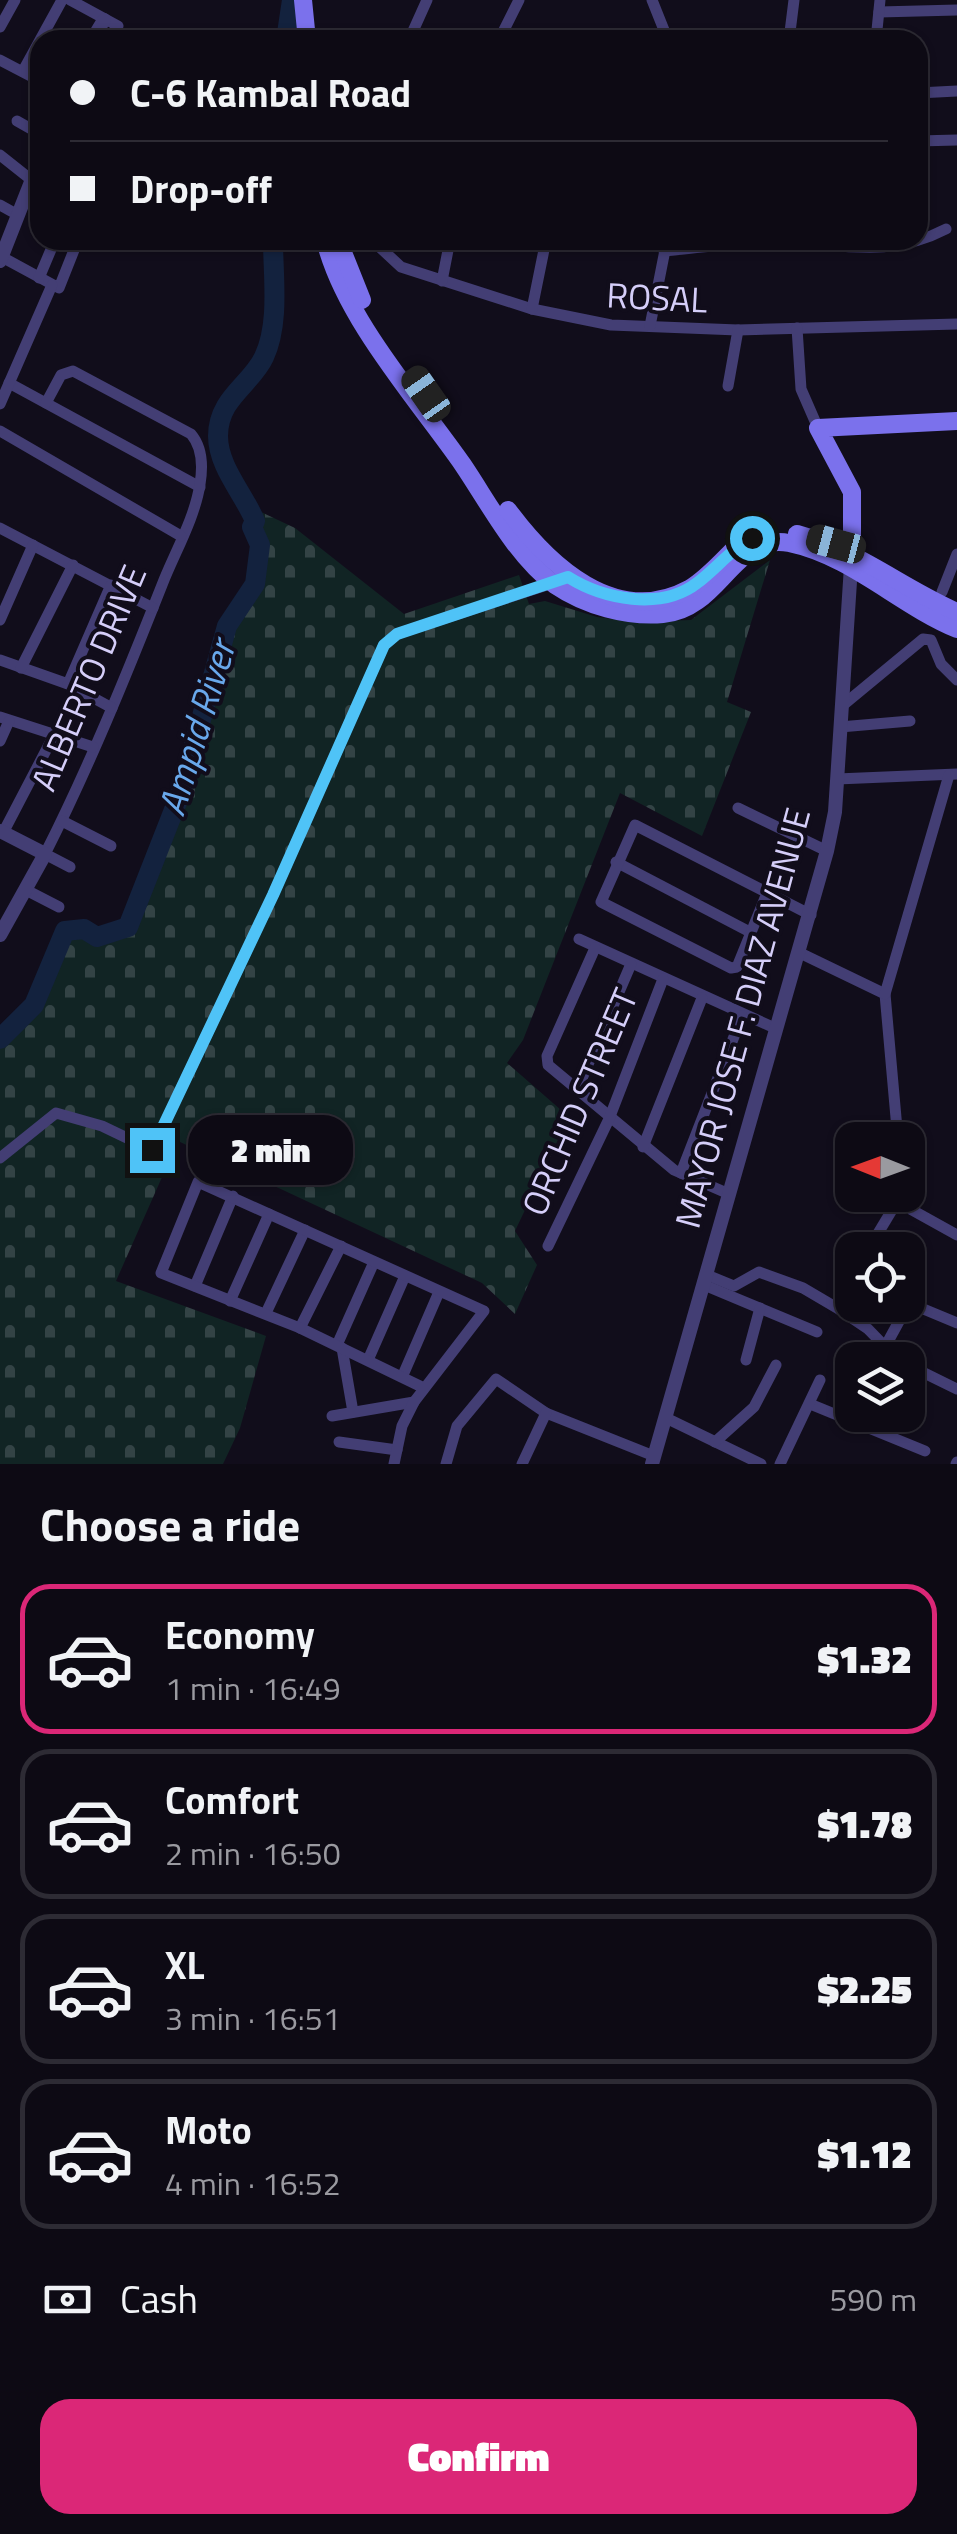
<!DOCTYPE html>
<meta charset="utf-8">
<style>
:root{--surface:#0d0a14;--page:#16131d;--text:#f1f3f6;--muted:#9a9aa0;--line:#2d2b34;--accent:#db2777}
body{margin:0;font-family:"Titillium Web",sans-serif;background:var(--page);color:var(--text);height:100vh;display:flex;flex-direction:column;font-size:38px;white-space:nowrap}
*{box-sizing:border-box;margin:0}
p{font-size:32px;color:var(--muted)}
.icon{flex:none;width:55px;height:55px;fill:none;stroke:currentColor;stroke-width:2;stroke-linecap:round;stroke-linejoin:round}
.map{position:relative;height:1464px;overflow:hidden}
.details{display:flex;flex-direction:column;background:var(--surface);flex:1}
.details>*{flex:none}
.banner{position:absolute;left:30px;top:30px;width:898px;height:220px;border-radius:30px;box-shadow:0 2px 8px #0004,0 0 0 2px var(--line);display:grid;align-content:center;height:220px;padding:0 40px;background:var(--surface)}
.needle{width:65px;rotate:271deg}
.controls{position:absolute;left:835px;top:1122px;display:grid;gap:20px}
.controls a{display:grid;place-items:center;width:90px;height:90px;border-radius:20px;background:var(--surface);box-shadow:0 2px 8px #0004,0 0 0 2px var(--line);font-size:50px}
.end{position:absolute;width:45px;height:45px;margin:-22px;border:12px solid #4fc3f7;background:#111;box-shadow:0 0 0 5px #111}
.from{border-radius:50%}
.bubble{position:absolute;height:70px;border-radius:30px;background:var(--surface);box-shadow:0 2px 8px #0004,0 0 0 2px var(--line);font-size:32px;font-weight:800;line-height:70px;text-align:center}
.car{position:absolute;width:30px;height:60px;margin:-30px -15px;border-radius:12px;box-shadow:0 0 8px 2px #0007;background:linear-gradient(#222 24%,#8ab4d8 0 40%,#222 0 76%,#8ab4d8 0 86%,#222 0)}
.banner b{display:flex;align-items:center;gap:35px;height:95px;font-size:38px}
.banner b+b{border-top:2px solid var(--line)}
.banner i{width:25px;height:25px;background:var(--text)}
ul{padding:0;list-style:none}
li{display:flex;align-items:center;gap:30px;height:150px;margin:0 20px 15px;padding:0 20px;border:5px solid var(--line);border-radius:30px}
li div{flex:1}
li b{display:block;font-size:38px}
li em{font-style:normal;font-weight:800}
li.selected{border-color:var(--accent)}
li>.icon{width:90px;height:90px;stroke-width:1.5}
h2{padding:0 40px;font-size:45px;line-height:120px}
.pay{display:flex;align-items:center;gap:25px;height:110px;padding:0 40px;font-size:38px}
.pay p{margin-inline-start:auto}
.action{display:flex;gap:20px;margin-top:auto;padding:20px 40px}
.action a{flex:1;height:115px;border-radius:30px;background:var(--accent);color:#fff;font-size:40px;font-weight:800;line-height:115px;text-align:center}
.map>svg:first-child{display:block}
</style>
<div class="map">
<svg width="957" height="1464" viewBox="0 0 957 1464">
<defs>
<pattern id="cemetery-stones" width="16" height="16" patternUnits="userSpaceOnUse" patternTransform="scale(2.5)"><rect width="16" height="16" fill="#112424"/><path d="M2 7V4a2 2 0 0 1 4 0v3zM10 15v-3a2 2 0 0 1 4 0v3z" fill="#334345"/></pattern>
</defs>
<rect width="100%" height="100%" fill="#110d1b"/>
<polygon fill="url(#cemetery-stones)" points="261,512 295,528 404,614 519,575 529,604 545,601 597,617 638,622 691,620 770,560 727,702 751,712 702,836 620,793 523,1040 507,1063 569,1117 515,1231 537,1265 515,1314 482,1283 178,1141 116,1281 266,1336 240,1428 223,1464 0,1464 0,1039 34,1005 65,931 84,929 97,937 128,927 181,792 227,626 255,584 260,545 252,527"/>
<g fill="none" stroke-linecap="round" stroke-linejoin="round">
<g stroke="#13223e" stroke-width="20">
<polyline points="286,40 292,0"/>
<path d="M0,1039L34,1005L65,931L84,929L97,937L128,927L181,792L227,626L255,584L260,545L252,527L255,521C244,494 218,467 218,436C218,398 251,385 264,357C280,323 273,276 273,240"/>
</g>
<g stroke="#433e74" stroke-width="11">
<polyline points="70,0 118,26"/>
<polyline points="652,0 668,40"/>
<polyline points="879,12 957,10"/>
<polyline points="0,27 15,0"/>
<polyline points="409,40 427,0"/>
<polyline points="499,40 519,0"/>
<polyline points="789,40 794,0"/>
<polyline points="876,40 880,0"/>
<polyline points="0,60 40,81"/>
<polyline points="23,71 62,0"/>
<polyline points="918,93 957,91"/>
<polyline points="17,121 40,134"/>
<polyline points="918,141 957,140"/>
<polyline points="0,155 34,182"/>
<polyline points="0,205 18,215"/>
<polyline points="372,240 401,267 532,309 611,325 738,330 957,324"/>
<path d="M664,251C697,248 731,243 764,242C831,240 883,262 946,229"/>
<polyline points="0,256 59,288 78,240"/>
<polyline points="39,278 55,240"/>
<polyline points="442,281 450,240"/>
<polyline points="532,309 546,240"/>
<polyline points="650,326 667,240"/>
<polyline points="797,328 801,389 818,428"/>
<polyline points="9,383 200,487"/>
<polyline points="728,386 738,330"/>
<path d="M46,403L61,375L73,371L191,434C203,448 203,466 200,484C195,518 174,554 162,585C126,676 89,767 45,854L70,867"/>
<polyline points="0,404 52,285"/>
<polyline points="0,431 181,536"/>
<polyline points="0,528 153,608"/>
<polyline points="942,592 957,554"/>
<polyline points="0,620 33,545"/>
<polyline points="0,660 68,684 112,708"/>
<polyline points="21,668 73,565"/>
<polyline points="68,684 111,585"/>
<polyline points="842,706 923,639 931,640 941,664 957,680"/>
<polyline points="0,717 93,747"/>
<polyline points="840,727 910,721"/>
<polyline points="0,741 9,721"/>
<polyline points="837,779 957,774"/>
<polyline points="738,808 827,851"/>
<polyline points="62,821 111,846"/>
<polyline points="3,833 54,735"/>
<polyline points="616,862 748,931"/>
<polyline points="26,890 59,907"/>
<polyline points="767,893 737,967 731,968 601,902 635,825 811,915"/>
<polyline points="579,939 777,1029"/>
<polyline points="595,948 547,1056 548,1065 674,1170 729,1194"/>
<polyline points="800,953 885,994 898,1140"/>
<polyline points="885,994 949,775"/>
<polyline points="577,1090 631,964"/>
<polyline points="643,1147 702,998"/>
<polyline points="0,1158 56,1113 102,1126 152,1150 273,895 384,645 397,634 556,582"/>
<polyline points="681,1173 742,1016"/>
<polyline points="901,1195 912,1210 957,1235"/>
<polyline points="548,1246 609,1119 663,979"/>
<polyline points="868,1250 901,1195"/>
<polyline points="707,1275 734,1286 759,1272 803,1288 837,1308 868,1329 898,1360"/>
<polyline points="704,1285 817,1332"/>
<polyline points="195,1286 233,1196"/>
<polyline points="844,1294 852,1278"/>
<polyline points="230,1301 269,1214"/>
<polyline points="266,1313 305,1230"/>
<polyline points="300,1328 341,1246"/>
<polyline points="337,1345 374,1262"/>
<polyline points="885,1347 909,1303 957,1323"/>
<polyline points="342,1348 353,1412"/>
<polyline points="368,1360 405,1276"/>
<polyline points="746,1360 760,1308"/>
<polyline points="908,1365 957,1389"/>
<polyline points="403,1375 439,1292"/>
<polyline points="810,1404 925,1451"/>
<polyline points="332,1416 414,1402"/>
<polyline points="666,1418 761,1464"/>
<polyline points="339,1442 397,1450"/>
<polyline points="715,1442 754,1407 776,1365"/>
<polyline points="394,1464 402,1426 414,1402 484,1311 198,1182 161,1273 300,1328 424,1388"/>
<polyline points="446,1464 457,1426 496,1379 546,1413 654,1456"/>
<polyline points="522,1464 546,1413"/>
<polyline points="780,1464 820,1380"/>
<polyline points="956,1464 957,1462"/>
</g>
<g stroke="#433e74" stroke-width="14">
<polyline points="92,40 104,20"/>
<polyline points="0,261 40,159"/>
<polyline points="0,831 45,854 0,935"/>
<polyline points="652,1464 827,851 835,812 851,566"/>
</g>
<g stroke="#7b71ec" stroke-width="18">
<polyline points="303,0 307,40"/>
<path d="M325,240C344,318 417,399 463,465C490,505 516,556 555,585C586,606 627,617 663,614C720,610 734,532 789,543C852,556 899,605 957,629"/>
<polyline points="338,240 362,300"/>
<path d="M508,510C548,564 615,629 689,589C706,579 721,562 735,548"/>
<path d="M797,534C862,552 898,586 957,612"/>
<polyline points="852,560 852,492 818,428 957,421"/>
</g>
</g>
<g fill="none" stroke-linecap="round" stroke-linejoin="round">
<path stroke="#4fc3f7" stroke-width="12" d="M152,1150L273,895L384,645L397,634L568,577C603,599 661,611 697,583C716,569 731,549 752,538"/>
</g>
<g text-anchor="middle" stroke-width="8" stroke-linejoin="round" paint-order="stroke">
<g font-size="35" fill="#d5cef9" stroke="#110d1b">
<text transform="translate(657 298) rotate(3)" y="12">ROSAL</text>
<text transform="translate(89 678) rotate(-67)" y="12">ALBERTO DRIVE</text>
<text transform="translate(743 1018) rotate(-75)" y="12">MAYOR JOSE F. DIAZ AVENUE</text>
<text transform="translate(580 1102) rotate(-67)" y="12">ORCHID STREET</text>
</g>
<g font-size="38" font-style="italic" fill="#69a8eb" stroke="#110d1b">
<text transform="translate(197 728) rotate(-73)" y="13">Ampid River</text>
</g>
</g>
</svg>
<div class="controls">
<a><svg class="needle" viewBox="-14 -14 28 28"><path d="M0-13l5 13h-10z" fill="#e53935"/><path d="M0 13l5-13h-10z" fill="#9a9aa0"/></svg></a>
<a><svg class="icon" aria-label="locate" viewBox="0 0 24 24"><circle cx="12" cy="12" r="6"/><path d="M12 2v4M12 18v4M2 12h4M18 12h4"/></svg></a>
<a><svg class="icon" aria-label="layers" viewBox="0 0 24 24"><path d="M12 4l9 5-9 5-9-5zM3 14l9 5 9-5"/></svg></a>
</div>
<i class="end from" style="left:752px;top:538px"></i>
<i class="end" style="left:152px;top:1150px"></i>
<div class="bubble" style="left:188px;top:1115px;width:165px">2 min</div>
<i class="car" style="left:426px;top:394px;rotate:325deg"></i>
<i class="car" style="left:836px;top:544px;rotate:285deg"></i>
<div class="banner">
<b><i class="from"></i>C-6 Kambal Road</b>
<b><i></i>Drop-off</b>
</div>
</div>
<section class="details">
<h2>Choose a ride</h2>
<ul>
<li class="selected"><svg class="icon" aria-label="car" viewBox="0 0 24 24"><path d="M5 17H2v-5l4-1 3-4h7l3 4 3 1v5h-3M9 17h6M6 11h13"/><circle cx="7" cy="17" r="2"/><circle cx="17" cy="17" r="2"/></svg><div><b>Economy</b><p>1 min · 16:49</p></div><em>$1.32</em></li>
<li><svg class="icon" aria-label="car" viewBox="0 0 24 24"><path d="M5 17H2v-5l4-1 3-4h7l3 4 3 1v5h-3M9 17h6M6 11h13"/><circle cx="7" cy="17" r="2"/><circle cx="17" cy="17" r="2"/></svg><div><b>Comfort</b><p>2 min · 16:50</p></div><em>$1.78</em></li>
<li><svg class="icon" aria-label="car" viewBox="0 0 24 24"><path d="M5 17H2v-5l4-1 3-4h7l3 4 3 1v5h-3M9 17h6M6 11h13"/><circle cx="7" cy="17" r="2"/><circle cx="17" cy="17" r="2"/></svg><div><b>XL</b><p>3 min · 16:51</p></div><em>$2.25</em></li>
<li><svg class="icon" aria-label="car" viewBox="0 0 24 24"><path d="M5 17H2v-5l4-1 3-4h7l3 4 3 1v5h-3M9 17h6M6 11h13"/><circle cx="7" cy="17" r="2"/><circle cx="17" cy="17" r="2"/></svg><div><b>Moto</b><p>4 min · 16:52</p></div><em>$1.12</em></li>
</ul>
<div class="pay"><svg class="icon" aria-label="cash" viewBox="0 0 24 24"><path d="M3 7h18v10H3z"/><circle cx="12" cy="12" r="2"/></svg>Cash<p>590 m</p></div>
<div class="action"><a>Confirm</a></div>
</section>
